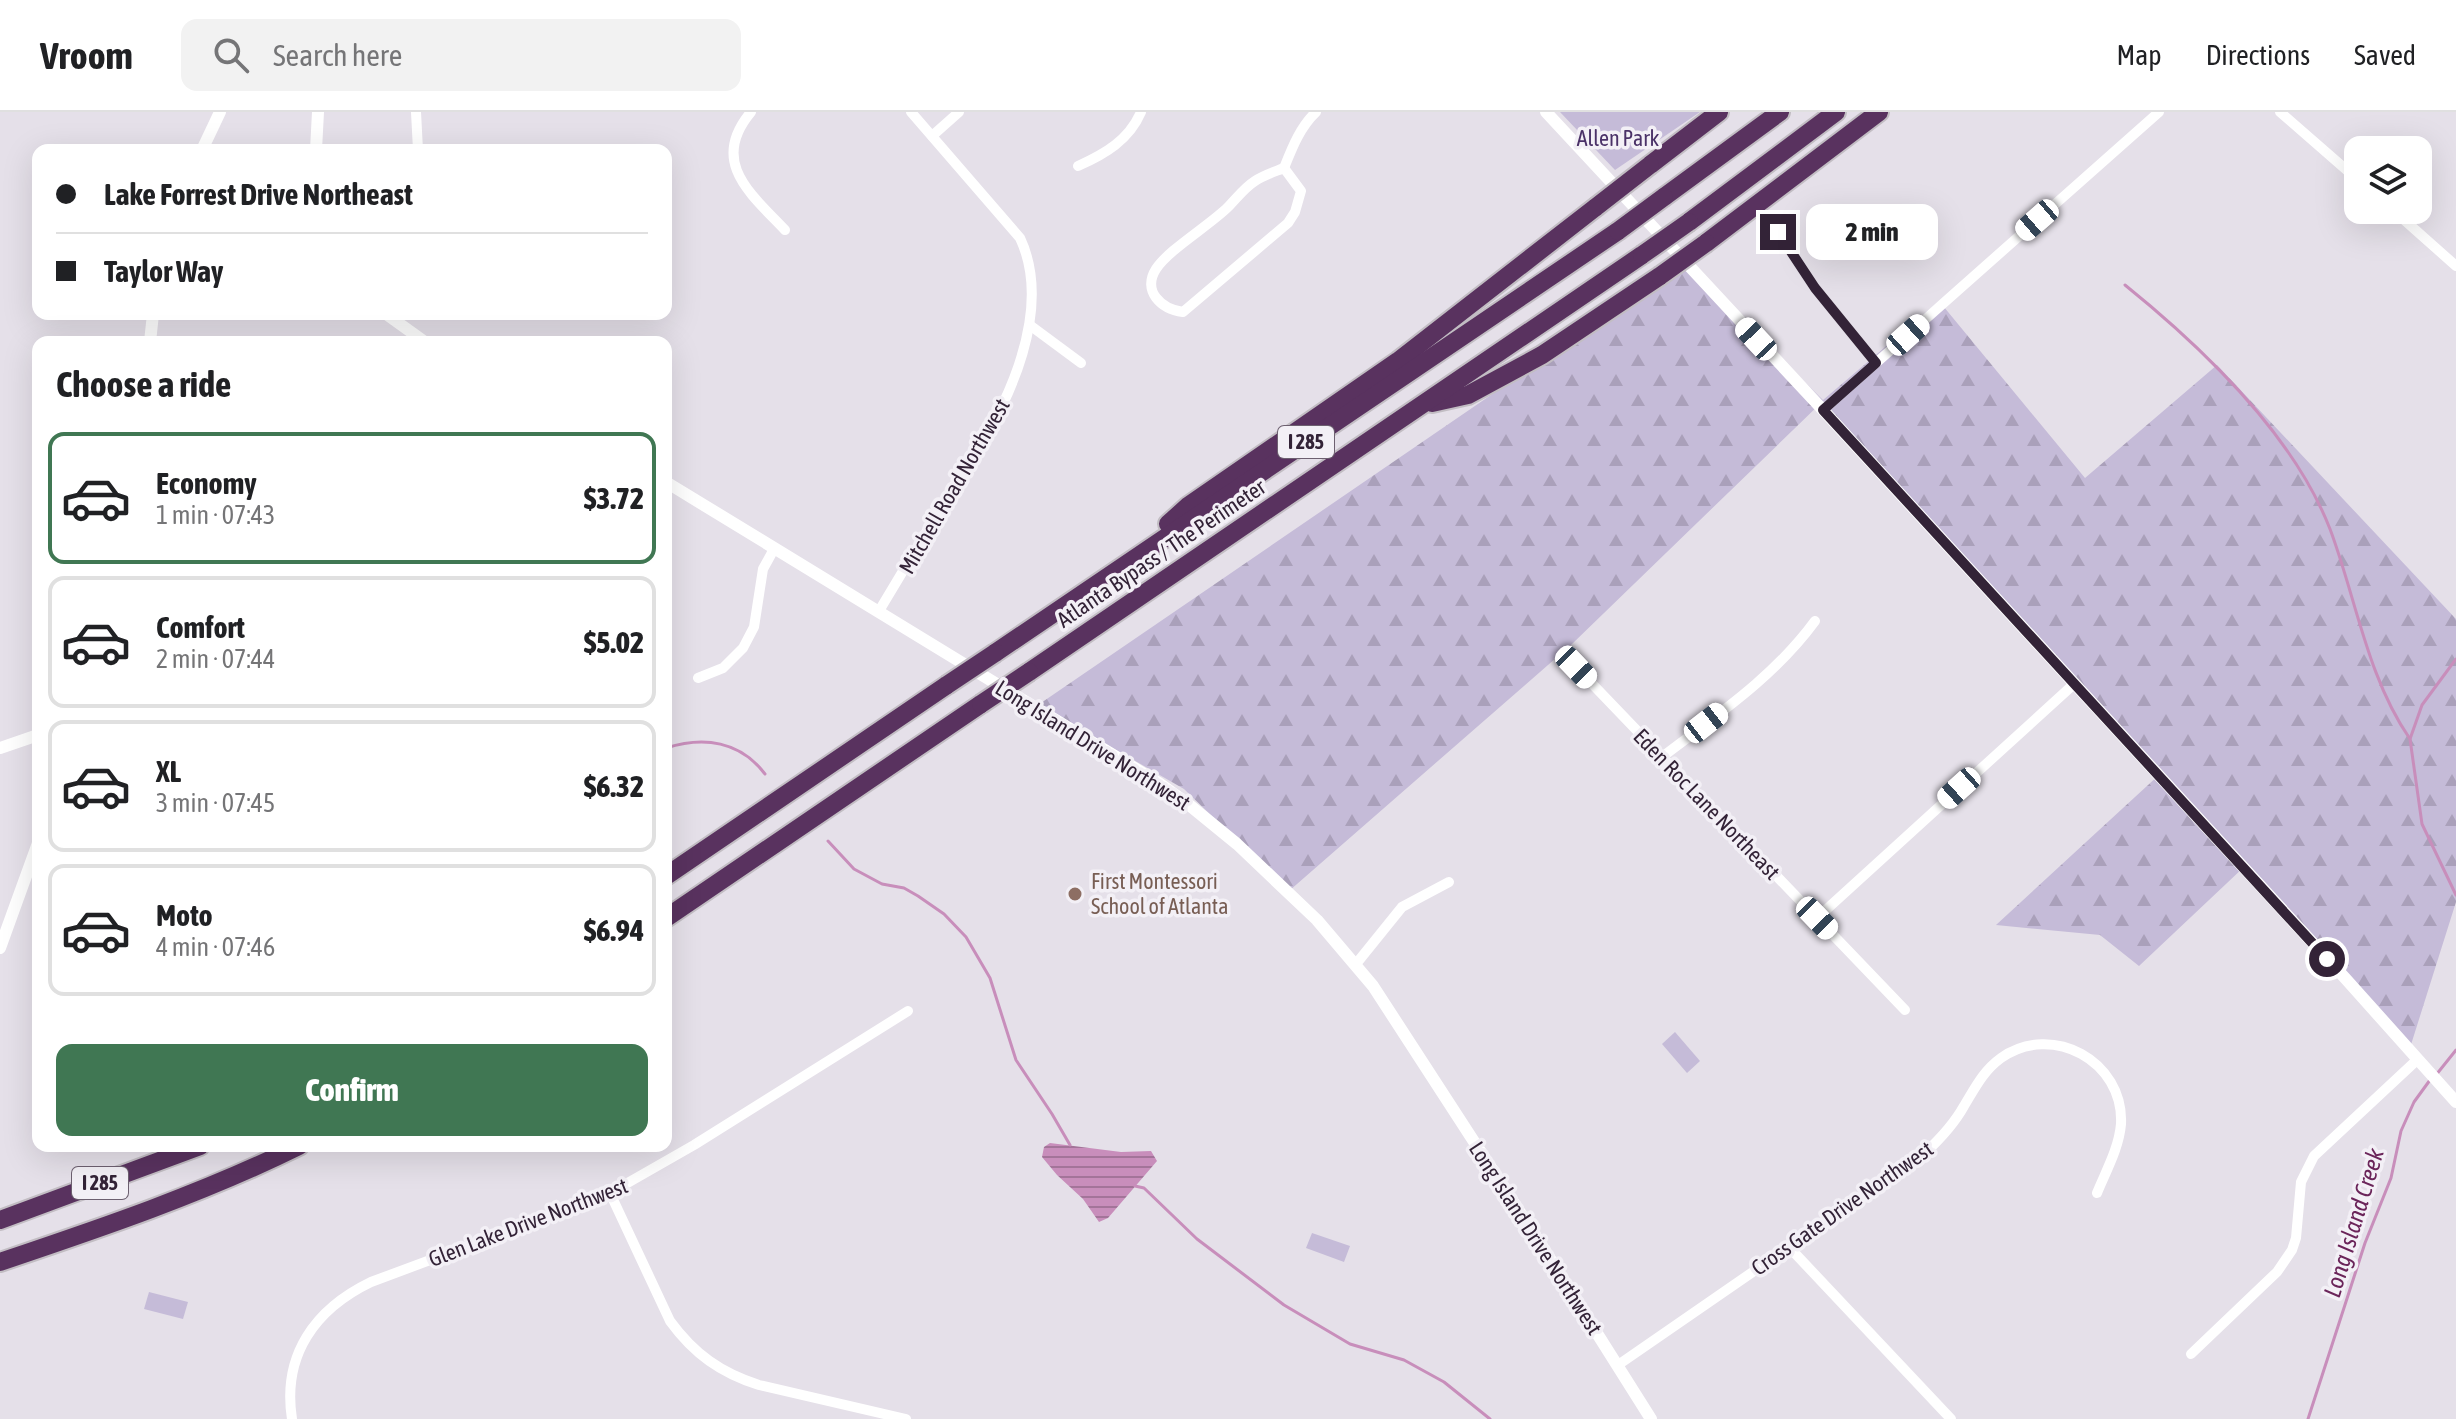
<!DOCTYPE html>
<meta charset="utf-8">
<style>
:root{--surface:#fff;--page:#f2f2f2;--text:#202124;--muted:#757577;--line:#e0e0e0;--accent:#407753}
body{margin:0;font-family:"Asap Condensed",sans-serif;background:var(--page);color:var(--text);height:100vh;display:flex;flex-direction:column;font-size:30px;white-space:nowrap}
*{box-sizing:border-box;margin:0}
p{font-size:26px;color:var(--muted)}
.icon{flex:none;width:44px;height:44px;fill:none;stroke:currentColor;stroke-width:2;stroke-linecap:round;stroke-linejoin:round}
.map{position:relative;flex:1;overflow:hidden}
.drawer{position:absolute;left:32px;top:224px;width:640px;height:816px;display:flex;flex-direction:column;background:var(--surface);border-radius:16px;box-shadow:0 8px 32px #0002}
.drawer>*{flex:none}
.top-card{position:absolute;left:32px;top:32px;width:640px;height:176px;border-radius:16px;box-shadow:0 8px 32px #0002;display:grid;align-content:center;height:176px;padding:0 24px;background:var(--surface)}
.fabs{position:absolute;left:2344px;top:24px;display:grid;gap:16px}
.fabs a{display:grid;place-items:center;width:88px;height:88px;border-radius:16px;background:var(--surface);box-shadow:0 8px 32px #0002;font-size:40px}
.end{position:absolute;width:36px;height:36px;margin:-18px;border:10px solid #332337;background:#fff;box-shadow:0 0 0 4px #fff}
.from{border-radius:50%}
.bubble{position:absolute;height:56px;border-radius:16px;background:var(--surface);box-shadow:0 8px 32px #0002;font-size:26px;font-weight:800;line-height:56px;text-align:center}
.car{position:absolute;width:24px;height:48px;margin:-24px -12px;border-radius:10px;box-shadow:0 0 6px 2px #0007;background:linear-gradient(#fff 24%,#345 0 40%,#fff 0 76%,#345 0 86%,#fff 0)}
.top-card b{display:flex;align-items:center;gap:28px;height:76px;font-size:30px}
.top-card b+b{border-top:2px solid var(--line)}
.top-card i{width:20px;height:20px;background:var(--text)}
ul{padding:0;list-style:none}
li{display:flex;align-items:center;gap:24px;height:132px;margin:0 16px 12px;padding:0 8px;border:4px solid var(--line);border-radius:16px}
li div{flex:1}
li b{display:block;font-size:30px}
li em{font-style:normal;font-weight:800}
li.active{border-color:var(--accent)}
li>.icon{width:72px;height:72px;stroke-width:1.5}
h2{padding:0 24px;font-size:36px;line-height:96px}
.action{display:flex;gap:16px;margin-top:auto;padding:16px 24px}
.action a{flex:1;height:92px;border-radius:16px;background:var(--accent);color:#fff;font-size:32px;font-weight:800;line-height:92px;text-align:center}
header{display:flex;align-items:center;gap:48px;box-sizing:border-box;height:112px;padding:0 40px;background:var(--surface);border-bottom:2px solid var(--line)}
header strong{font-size:38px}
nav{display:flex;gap:44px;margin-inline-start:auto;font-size:28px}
.search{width:560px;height:72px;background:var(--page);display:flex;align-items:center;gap:20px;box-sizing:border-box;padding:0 28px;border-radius:16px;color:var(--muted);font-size:30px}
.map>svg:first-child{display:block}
</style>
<header>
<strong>Vroom</strong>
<div class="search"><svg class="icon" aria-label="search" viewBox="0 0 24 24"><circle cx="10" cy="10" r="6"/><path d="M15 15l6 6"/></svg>Search here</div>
<nav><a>Map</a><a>Directions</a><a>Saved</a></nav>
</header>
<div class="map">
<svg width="2456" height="1307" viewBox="0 0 2456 1307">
<defs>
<pattern id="forest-firs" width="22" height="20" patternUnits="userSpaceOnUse" patternTransform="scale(2)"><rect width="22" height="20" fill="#c5bbd8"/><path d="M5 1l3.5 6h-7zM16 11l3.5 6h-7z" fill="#aaa0ba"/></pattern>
<pattern id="water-rules" width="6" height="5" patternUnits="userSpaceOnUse" patternTransform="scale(2)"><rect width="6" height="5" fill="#c88ebb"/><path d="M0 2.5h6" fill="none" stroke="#a37499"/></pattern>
</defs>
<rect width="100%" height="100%" fill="#e5e0e9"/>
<g fill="#c5bbd8">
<polygon points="1560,0 1700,0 1615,58"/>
<polygon points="1675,920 1700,949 1687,961 1662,932"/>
<polygon points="1312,1121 1350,1134 1344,1150 1306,1136"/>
<polygon points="149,1180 188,1190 183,1207 144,1197"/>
</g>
<polygon fill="url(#forest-firs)" points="1684,151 1823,288 1939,189 2085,366 2217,253 2456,507 2456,790 2409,939 2244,755 2139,854 2100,823 1996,813 2160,662 1823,289 1572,532 1289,779 1184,677 1038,593"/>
<polygon fill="url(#water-rules)" points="1050,1031 1121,1040 1151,1039 1157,1049 1108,1106 1099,1110 1083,1087 1057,1063 1042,1045 1044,1035"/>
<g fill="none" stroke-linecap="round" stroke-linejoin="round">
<g stroke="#c88ebb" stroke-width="3">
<path d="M2125,173C2203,236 2293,322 2330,417C2356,486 2367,565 2410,627"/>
<polyline points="2456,547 2422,593 2410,627 2422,712 2456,783"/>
<path d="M666,636C704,624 740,629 765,662"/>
<polyline points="828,729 854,757 882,772 904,776 918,784 944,802 966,825 990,866 1016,948 1052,1002 1070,1033"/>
<polyline points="2436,963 2456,938"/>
<polyline points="1135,1074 1144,1076 1197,1127 1284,1193 1350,1232 1404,1248 1444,1270 1490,1307"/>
<polyline points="2308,1307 2365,1131 2391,1066 2401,1019 2414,990 2430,968"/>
</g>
<g stroke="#c2bdc3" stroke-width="22">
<g id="motorway">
<polyline points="1650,53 1719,0"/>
<polyline points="1664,85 1780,0"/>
<polyline points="1689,110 1836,0"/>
<polyline points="1706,131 1879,0"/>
<polyline points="1432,291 1468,283 1542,243 1660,164"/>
<polyline points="1168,412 1188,394 1398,249 1596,95"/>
<polyline points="995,541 1618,119"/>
<polyline points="1029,560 1642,143"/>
<polyline points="666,764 947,573"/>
<polyline points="666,806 981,592"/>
<polyline points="0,1108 200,1034"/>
<path d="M0,1150C101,1116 204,1081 299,1034"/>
</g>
</g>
<g stroke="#fff" stroke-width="10">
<polyline points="416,0 418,38"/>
<path d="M751,0C709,50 751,82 785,118"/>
<polyline points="2280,0 2358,68"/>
<polyline points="932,24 959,0"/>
<path d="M1078,54C1105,42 1129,28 1141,0"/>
<path d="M1284,56L1301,79L1295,100L1288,111L1183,200C1161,197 1142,179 1156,157C1168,138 1210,113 1228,95C1237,86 1244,76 1255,69C1264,63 1274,60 1284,56Z"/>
<path d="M1284,56C1292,36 1300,15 1316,0"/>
<polyline points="2393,98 2456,154"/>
<polyline points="1778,120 1815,176 1876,251"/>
<polyline points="609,202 614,203"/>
<polyline points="1031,214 1081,251"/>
<polyline points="1823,298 2159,0"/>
<path d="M879,499L1002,294C1026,244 1045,179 1020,126L911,0"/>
<polyline points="1576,555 1905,898"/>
<polyline points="698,566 723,556 743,536 754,515 763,457 774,437"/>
<path d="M1662,645C1717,603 1774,565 1815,509"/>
<polyline points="1817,806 2074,572"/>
<polyline points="1356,852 1402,795 1449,770"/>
<path d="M610,1081L670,1209C694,1242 721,1261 759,1273L906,1307"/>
<polyline points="1789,1135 1951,1307"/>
<polyline points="2191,1242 2277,1160 2292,1138 2296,1126 2301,1070 2314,1044 2418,947"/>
<path d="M1618,1253L1925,1041C1940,1027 1954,1012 1964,994C1975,976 1983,959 2001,946C2052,910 2124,949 2121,1012C2119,1036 2106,1059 2097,1081"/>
<path d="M292,1307C282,1243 315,1197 371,1170L610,1081L694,1033L908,899"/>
</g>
<g stroke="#fff" stroke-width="12">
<polyline points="1546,0 1823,298 2345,866 2456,990"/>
<polyline points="202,38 220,0"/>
<polyline points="316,38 318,0"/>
<polyline points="386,202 425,230"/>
<polyline points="150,230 153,202"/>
<polyline points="666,370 1159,671 1188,692 1237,732 1317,808 1373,874 1547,1142 1651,1307"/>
<polyline points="0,636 38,623"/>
<polyline points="0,836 38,731"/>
</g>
<use href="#motorway" stroke="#59325f" stroke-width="18"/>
<g stroke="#c2bdc3" stroke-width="22" stroke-linecap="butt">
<g id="motorway-bridge">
<polyline points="1596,95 1650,53"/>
<polyline points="1618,119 1664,85"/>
<polyline points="1642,143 1689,110"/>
<polyline points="1660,164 1706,131"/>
<polyline points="947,573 995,541"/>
<polyline points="981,592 1029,560"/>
</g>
</g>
<use href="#motorway-bridge" stroke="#59325f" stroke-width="18"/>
</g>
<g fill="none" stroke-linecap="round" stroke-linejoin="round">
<polyline stroke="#332337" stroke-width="10" points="1778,120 1815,176 1876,251 1823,298 2327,847"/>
</g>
<circle fill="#8d6e63" stroke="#f3f0f6" stroke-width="3" cx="1075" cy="782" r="8"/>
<g text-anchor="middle" stroke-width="7" stroke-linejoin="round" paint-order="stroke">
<g fill="#f3f0f6" stroke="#6d6070" stroke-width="2">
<rect x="1278" y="314" width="56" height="32" rx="6"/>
<rect x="72" y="1055" width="56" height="32" rx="6"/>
</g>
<g font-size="20" font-weight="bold" fill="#332337">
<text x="1306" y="337">I 285</text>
<text x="100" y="1078">I 285</text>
</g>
<g font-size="22" fill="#4b3268" stroke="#f3f0f6">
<text x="1618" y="34">Allen Park</text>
</g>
<g font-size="22" fill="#332337" stroke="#f3f0f6">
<text transform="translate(954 374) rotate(-60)" y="8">Mitchell Road Northwest</text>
<text transform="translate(1161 441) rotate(-34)" y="8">Atlanta Bypass / The Perimeter</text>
<text transform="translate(1093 633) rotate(32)" y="8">Long Island Drive Northwest</text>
<text transform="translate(1707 692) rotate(46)" y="8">Eden Roc Lane Northeast</text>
<text transform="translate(1842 1096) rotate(-35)" y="8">Cross Gate Drive Northwest</text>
<text transform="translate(528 1110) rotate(-21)" y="8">Glen Lake Drive Northwest</text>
<text transform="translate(1536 1126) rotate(57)" y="8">Long Island Drive Northwest</text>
</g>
<g font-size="22" fill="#785e54" stroke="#f3f0f6" text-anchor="start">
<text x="1091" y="777">First Montessori<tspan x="1091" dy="25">School of Atlanta</tspan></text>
</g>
<g font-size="24" font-style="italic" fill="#6b255a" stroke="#f3f0f6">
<text transform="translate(2354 1111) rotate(-73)" y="8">Long Island Creek</text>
</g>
</g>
</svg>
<div class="fabs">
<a><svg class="icon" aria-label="layers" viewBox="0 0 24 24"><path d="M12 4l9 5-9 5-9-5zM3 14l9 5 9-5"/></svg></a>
</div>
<i class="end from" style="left:2327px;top:847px"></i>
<i class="end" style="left:1778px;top:120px"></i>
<div class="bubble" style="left:1806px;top:92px;width:132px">2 min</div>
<i class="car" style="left:2037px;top:108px;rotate:229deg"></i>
<i class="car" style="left:1908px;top:223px;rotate:48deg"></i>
<i class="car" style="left:1756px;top:227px;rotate:317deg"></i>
<i class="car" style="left:1576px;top:555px;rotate:136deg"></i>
<i class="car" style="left:1706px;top:611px;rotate:52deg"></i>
<i class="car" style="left:1959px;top:676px;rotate:228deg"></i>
<i class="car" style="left:1817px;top:806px;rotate:136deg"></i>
<div class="top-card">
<b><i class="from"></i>Lake Forrest Drive Northeast</b>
<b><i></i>Taylor Way</b>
</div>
<section class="drawer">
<h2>Choose a ride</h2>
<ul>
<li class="active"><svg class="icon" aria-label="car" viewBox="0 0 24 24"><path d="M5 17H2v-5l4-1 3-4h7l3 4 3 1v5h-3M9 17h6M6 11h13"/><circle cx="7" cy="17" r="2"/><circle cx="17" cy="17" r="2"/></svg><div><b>Economy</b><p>1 min · 07:43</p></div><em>$3.72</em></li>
<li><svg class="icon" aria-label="car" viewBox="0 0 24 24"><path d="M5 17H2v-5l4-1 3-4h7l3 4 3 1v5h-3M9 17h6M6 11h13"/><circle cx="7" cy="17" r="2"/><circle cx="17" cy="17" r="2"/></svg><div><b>Comfort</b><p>2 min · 07:44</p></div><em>$5.02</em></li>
<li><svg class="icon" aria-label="car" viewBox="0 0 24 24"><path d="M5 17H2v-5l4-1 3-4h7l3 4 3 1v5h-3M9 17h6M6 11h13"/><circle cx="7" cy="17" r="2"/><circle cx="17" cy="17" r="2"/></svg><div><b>XL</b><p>3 min · 07:45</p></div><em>$6.32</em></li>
<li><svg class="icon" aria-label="car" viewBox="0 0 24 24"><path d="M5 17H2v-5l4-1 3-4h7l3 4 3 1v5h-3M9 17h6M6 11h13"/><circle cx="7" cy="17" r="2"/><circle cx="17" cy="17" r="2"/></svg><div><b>Moto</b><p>4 min · 07:46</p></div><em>$6.94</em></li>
</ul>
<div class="action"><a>Confirm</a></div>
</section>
</div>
